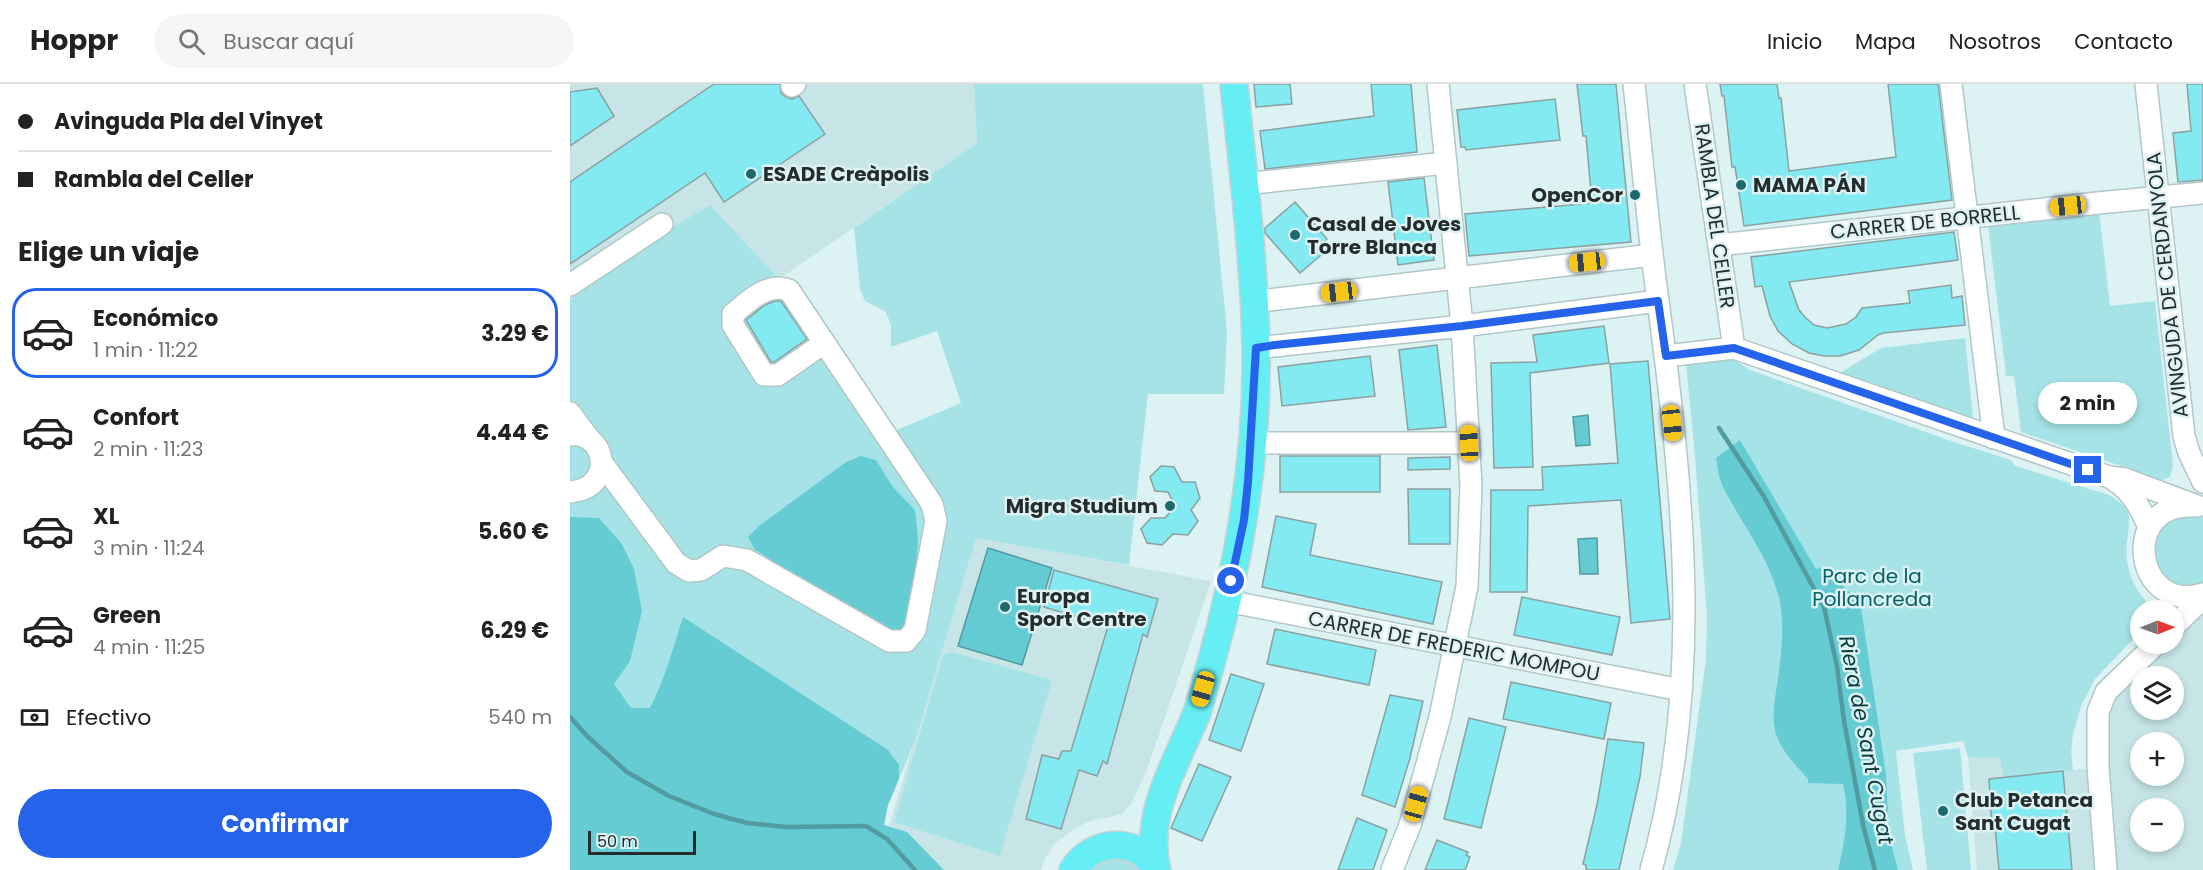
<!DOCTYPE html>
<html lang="es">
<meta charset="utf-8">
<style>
:root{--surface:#fff;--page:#f6f6f6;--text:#222;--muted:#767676;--line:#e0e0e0;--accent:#2563eb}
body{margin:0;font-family:Poppins,sans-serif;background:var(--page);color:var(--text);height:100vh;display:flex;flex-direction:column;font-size:22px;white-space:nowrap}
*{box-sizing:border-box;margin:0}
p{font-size:20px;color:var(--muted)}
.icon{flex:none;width:33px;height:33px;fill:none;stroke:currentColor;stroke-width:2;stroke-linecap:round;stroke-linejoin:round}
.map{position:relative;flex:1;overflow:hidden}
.details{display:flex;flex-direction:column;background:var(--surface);width:570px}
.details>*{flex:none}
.top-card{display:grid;align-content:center;height:132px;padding:0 18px;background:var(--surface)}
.needle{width:39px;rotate:89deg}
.fabs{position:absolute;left:1560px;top:516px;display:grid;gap:12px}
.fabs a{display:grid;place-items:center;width:54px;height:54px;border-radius:50%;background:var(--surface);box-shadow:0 3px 9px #0003;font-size:30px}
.scale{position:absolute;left:18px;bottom:15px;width:108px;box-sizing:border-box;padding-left:6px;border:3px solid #242c2d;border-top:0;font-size:16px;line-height:21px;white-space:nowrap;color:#242c2d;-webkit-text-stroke:4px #dcf2f3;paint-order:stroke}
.end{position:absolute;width:27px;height:27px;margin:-14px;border:8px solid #2563eb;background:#fff;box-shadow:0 0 0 3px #fff}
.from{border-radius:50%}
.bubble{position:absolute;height:42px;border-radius:21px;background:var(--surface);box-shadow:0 3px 9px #0003;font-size:20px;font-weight:700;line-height:42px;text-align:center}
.car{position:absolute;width:18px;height:36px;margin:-18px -9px;border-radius:8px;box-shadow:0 0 4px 2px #0007;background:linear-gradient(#f5c518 24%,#345 0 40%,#f5c518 0 76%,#345 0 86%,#f5c518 0)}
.top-card b{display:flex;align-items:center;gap:21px;height:57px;font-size:22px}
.top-card b+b{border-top:2px solid var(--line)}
.top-card i{width:15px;height:15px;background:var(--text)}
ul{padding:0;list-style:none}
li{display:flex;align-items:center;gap:18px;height:90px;margin:0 12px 9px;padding:0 6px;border:3px solid transparent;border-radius:24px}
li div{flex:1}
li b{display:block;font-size:22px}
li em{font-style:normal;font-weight:700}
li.active{border-color:var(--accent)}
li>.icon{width:54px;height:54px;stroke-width:1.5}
h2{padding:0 18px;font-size:27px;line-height:72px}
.pay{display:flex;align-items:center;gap:15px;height:66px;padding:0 18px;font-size:22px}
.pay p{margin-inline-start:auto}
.primary-button{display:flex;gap:12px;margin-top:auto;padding:12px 18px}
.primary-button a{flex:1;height:69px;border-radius:36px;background:var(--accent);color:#fff;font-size:24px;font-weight:700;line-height:69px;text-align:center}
header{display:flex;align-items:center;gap:36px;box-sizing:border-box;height:84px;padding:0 30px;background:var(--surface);border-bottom:2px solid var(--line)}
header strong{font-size:28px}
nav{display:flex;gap:33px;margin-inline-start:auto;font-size:21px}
.search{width:420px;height:54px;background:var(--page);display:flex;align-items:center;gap:15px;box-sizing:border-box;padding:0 21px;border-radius:33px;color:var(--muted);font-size:22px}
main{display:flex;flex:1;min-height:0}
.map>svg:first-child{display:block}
</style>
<header>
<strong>Hoppr</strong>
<div class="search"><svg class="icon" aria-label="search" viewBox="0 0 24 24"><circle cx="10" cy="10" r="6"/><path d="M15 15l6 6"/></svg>Buscar aquí</div>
<nav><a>Inicio</a><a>Mapa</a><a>Nosotros</a><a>Contacto</a></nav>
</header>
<main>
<section class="details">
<div class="top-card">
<b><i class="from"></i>Avinguda Pla del Vinyet</b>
<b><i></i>Rambla del Celler</b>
</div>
<h2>Elige un viaje</h2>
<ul>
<li class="active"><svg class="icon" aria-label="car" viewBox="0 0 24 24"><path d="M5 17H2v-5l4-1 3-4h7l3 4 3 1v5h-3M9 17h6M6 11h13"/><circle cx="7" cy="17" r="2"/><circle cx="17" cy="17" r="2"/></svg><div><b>Económico</b><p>1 min · 11:22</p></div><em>3.29 €</em></li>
<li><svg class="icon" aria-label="car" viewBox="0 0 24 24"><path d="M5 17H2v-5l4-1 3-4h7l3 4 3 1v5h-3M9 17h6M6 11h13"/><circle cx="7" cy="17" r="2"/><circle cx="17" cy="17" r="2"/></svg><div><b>Confort</b><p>2 min · 11:23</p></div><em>4.44 €</em></li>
<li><svg class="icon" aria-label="car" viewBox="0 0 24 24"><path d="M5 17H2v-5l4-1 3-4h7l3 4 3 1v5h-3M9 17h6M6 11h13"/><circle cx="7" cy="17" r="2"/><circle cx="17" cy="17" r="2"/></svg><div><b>XL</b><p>3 min · 11:24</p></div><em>5.60 €</em></li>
<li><svg class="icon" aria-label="car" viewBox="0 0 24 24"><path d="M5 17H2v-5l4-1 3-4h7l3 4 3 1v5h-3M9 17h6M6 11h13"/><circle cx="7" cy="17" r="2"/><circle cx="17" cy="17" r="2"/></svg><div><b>Green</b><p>4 min · 11:25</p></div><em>6.29 €</em></li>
</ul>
<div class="pay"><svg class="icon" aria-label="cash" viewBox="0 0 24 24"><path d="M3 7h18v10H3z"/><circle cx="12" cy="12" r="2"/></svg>Efectivo<p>540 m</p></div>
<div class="primary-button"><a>Confirmar</a></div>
</section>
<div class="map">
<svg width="1633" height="786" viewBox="0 0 1633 786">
<rect width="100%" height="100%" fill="#dcf2f3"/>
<g fill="#c7e5e7" fill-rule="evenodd">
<polygon points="0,0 404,0 407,59 209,195 0,215"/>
<polygon points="406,453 641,497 577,686 561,720 552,730 517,738 504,745 485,759 475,774 471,786 374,786 337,749 319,742"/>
<path d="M1633,514V786H1407L1398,673H1431L1434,694L1528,683V628L1586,560H1604V542ZM1570,592H1604V626H1570ZM1570,658H1604V692H1570ZM1570,724H1604V758H1570Z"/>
</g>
<g fill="#a6e3e7">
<polygon points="404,0 633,0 657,248 654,310 578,310 559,481 406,454 345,657 329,695 322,677 142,701 0,581 0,216 92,150 140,121 219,206 315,351 391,319 367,247 321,263 321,241 316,228 295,217 290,205 284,144 407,59"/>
<polygon points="1529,127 1540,222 1585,217 1603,382 1600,393 1592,396 1451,348 1444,292 1436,292 1418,140"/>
<polygon points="1395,254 1403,334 1268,290 1311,264"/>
<path d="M1160,273L1180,286L1384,358L1441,376L1445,382L1539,411C1545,415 1553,419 1557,426C1563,436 1554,462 1557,476C1558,485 1561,495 1566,503C1571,513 1577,514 1578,526H1570V548L1525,595L1511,622L1503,650L1501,668L1503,686L1434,694L1430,673H1398L1393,657L1326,667L1335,751L1343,786H1103L1111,759L1136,575L1137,533L1125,373L1116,278Z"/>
<polygon points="1622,431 1633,433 1633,501 1606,502 1588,488 1582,463 1588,446 1599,436"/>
<polygon points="382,568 482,596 430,772 324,738 373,571"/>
<polygon points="1390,664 1401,786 1357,786 1343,669"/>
<polygon points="545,769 575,786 511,786"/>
</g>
<g fill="#65ccd3">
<path d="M1170,356L1246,485L1257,482L1275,504L1290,517L1316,690L1319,752L1328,786H1268C1275,759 1280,727 1273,700L1238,699V695C1227,682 1211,667 1206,650C1200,630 1207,607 1209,587C1212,565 1214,539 1210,518C1201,475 1172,441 1153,403L1149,393L1146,374Z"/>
<polygon points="291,372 306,376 322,402 345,426 348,455 346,483 338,539 328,548 309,540 185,466 178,453 189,442 276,378"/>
<path d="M0,433L29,434L52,460L64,485L72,527L60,577L44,600L61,624H80C95,595 103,564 113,533L318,666L329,681V695L318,721L314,741L337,748L374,786H0Z"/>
</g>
<g fill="#64cbd3" stroke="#519ba1" stroke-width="1.5">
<polygon points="1018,331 1020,361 1006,362 1003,333"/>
<polygon points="1027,454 1028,490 1010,490 1008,455"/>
<polygon points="418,464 482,484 452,581 388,562"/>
</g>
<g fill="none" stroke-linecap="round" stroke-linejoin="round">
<g stroke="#519ba1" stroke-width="4.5">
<polyline points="1149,344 1193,411 1254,523 1267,582 1274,637 1293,741 1305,786"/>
<polyline points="0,633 17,652 57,688 99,712 144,730 177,739 216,743 296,742 317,755 345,786"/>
</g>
</g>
<g fill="#83eaf1" stroke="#8ca0a1" stroke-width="1.5">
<polygon points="144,0 210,0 211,9 216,13 222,15 229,12 255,50 154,118 135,89 0,180 0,98"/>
<polygon points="684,0 720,0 722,20 686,23"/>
<polygon points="801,0 841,0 847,68 695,85 690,47 804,32"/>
<polygon points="1007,0 1046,0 1061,158 899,172 895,130 1022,119 1016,52 1013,52"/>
<polygon points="1150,0 1207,0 1209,14 1211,14 1219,87 1326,73 1318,0 1368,0 1382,116 1174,142 1165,83 1162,83 1154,12 1152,12"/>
<polygon points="1617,0 1633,0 1633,96 1608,98 1603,49 1621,47"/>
<polygon points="27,4 44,32 0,62 0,8"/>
<polygon points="985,15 990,56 896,66 895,63 891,63 887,26"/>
<polygon points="854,94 864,176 828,181 818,98"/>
<polygon points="725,118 757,155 752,160 757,166 730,189 695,149 695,144"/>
<polygon points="1384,148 1388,176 1219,198 1229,226 1236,234 1244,241 1257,244 1276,240 1286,233 1292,224 1340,219 1338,207 1381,201 1382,214 1392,212 1395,241 1313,249 1308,251 1289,266 1270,272 1254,272 1239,269 1222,260 1208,247 1200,232 1192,202 1185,203 1181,173"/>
<polygon points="205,217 211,217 237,255 204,278 201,278 176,236 195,221"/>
<polygon points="1034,242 1039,279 960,289 963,383 924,384 921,279 967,278 963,251"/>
<polygon points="867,261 876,343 838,346 829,266"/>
<polygon points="800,272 805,312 712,322 708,283"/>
<polygon points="1078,277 1100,535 1061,539 1051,416 958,422 957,508 920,508 921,406 973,406 972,383 1048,379 1040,280"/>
<rect x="710" y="372" width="100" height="36"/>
<polygon points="880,373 880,385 838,386 838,374"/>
<polygon points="591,382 604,383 612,398 625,398 630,414 621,426 628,437 618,451 603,450 592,461 577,459 571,445 581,434 595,434 605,422 598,408 585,407 580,393"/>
<polygon points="838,405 880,405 880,460 839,460"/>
<polygon points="706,432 746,440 740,471 872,498 863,540 692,503"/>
<polygon points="484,486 588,515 577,553 573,550 537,680 533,677 527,692 509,686 491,745 456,735 472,671 489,675 492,667 501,667 538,542 474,523"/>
<polygon points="952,513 1050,533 1042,571 944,551"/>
<polygon points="705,545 806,566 799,601 697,580"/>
<polygon points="661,590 694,600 671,667 639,656"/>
<polygon points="941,598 1041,619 1034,655 933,635"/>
<polygon points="820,611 853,617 840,674 825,723 792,711"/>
<polygon points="899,634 936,643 911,744 874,735"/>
<polygon points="1038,655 1074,659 1070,693 1049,786 1016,786 1016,781 1013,780 1027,721"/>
<polygon points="629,680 661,693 632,757 601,744"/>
<polygon points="1493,687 1502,786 1429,786 1425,743 1422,744 1419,695"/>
<polygon points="787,734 817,746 803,786 768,786"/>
<polygon points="867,756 898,768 896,771 900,773 895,786 855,786"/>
</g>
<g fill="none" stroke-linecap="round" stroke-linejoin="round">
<g stroke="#b2c7c8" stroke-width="24">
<g id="minor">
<path d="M1064,0C1072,72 1078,145 1088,217C1113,404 1134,601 1081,786"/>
<polyline points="1125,0 1164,264"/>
<polyline points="1381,0 1424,354"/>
<polyline points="1576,0 1614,352 1619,369 1633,398"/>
<polyline points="222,2 225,0"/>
<polyline points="674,100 876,79"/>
<polyline points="1149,161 1528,119 1633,109"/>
<polyline points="0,201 92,140"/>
<polyline points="684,213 699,216 1082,171"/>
<polyline points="686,264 892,242 1088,217"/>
<polyline points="1096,272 1164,264 1539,393 1555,395 1627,422"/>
<polyline points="0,329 20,356"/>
<path d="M0,351C36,346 47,404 0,408"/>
<polyline points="682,359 899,359"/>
<path d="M32,379L106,479L119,487L131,486L153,472L177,476L319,557H336L345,546L366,437L362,420L219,206C197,198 179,217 163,230V241L194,291H208L254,259"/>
<path d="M1544,396C1563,408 1570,424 1579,443"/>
<path d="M1624,422C1548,418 1565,531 1633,510"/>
<polyline points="657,517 1111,606"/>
<polyline points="1604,542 1633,514"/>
<polyline points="822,786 840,741 870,633 897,502 901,402 892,242 868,0"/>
<polyline points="1536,786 1528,683 1528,628 1536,608 1586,560"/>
</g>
</g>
<g stroke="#cfd1d1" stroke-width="30">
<g id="major">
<path d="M503,786C522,755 569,751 586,786"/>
<path d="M587,786C573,731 606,680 626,631C632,615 636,596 641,579C670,476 688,369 686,262C684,174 673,87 664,0"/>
</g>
</g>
<use href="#minor" stroke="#fff" stroke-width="21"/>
<use href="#major" stroke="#66eef5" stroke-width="27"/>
</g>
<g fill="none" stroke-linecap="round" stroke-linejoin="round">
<polyline stroke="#2563eb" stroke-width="8" points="661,497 674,436 678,398 686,264 705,261 892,242 1088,217 1096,272 1164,264 1518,386"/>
</g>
<g fill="#1d696e" stroke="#dcf2f3" stroke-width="2">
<circle cx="181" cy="90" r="6"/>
<circle cx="1171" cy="101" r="6"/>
<circle cx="1065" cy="111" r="6"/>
<circle cx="725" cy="151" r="6"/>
<circle cx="600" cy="422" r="6"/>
<circle cx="435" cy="523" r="6"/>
<circle cx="1373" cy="727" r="6"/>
</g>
<g text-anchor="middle" stroke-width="5" stroke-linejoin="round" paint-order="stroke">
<g font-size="20" font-weight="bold" fill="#242c2d" stroke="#dcf2f3" text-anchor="start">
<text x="193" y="97">ESADE Creàpolis</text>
<text x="1183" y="108">MAMA PÁN</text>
<text x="1053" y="118" text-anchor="end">OpenCor</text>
<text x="737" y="147">Casal de Joves<tspan x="737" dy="23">Torre Blanca</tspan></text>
<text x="588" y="429" text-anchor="end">Migra Studium</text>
<text x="447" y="519">Europa<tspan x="447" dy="23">Sport Centre</tspan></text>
<text x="1385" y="723">Club Petanca<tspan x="1385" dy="23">Sant Cugat</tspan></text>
</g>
<g font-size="20" fill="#242c2d" stroke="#dcf2f3">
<text transform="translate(1145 132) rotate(82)" y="7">RAMBLA DEL CELLER</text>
<text transform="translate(1355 138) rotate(-6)" y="7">CARRER DE BORRELL</text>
<text transform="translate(1597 201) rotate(-96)" y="7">AVINGUDA DE CERDANYOLA</text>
<text transform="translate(884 562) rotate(11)" y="7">CARRER DE FREDERIC MOMPOU</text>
</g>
<g font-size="20" fill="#036167" stroke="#dcf2f3">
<text x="1302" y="499">Parc de la<tspan x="1302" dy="23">Pollancreda</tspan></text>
</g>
<g font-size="21" font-style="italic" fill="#0a3c40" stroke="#dcf2f3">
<text transform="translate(1296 656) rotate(79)" y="7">Riera de Sant Cugat</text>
</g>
</g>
</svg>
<div class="fabs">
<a><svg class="needle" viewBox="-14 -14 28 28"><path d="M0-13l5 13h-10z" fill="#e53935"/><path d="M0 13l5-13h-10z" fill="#767676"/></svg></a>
<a><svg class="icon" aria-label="layers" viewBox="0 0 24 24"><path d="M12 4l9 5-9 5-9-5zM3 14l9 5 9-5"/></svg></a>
<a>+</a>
<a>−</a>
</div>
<div class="scale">50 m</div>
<i class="end from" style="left:661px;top:497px"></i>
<i class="end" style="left:1518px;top:386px"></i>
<div class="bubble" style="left:1468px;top:298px;width:99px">2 min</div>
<i class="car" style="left:1498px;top:122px;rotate:264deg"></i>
<i class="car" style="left:1017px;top:178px;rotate:264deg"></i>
<i class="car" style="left:769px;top:208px;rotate:263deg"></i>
<i class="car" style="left:1102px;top:339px;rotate:174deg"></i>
<i class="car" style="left:899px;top:359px;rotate:357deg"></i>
<i class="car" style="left:633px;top:605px;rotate:196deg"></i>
<i class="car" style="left:846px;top:720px;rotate:16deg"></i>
</div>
</main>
